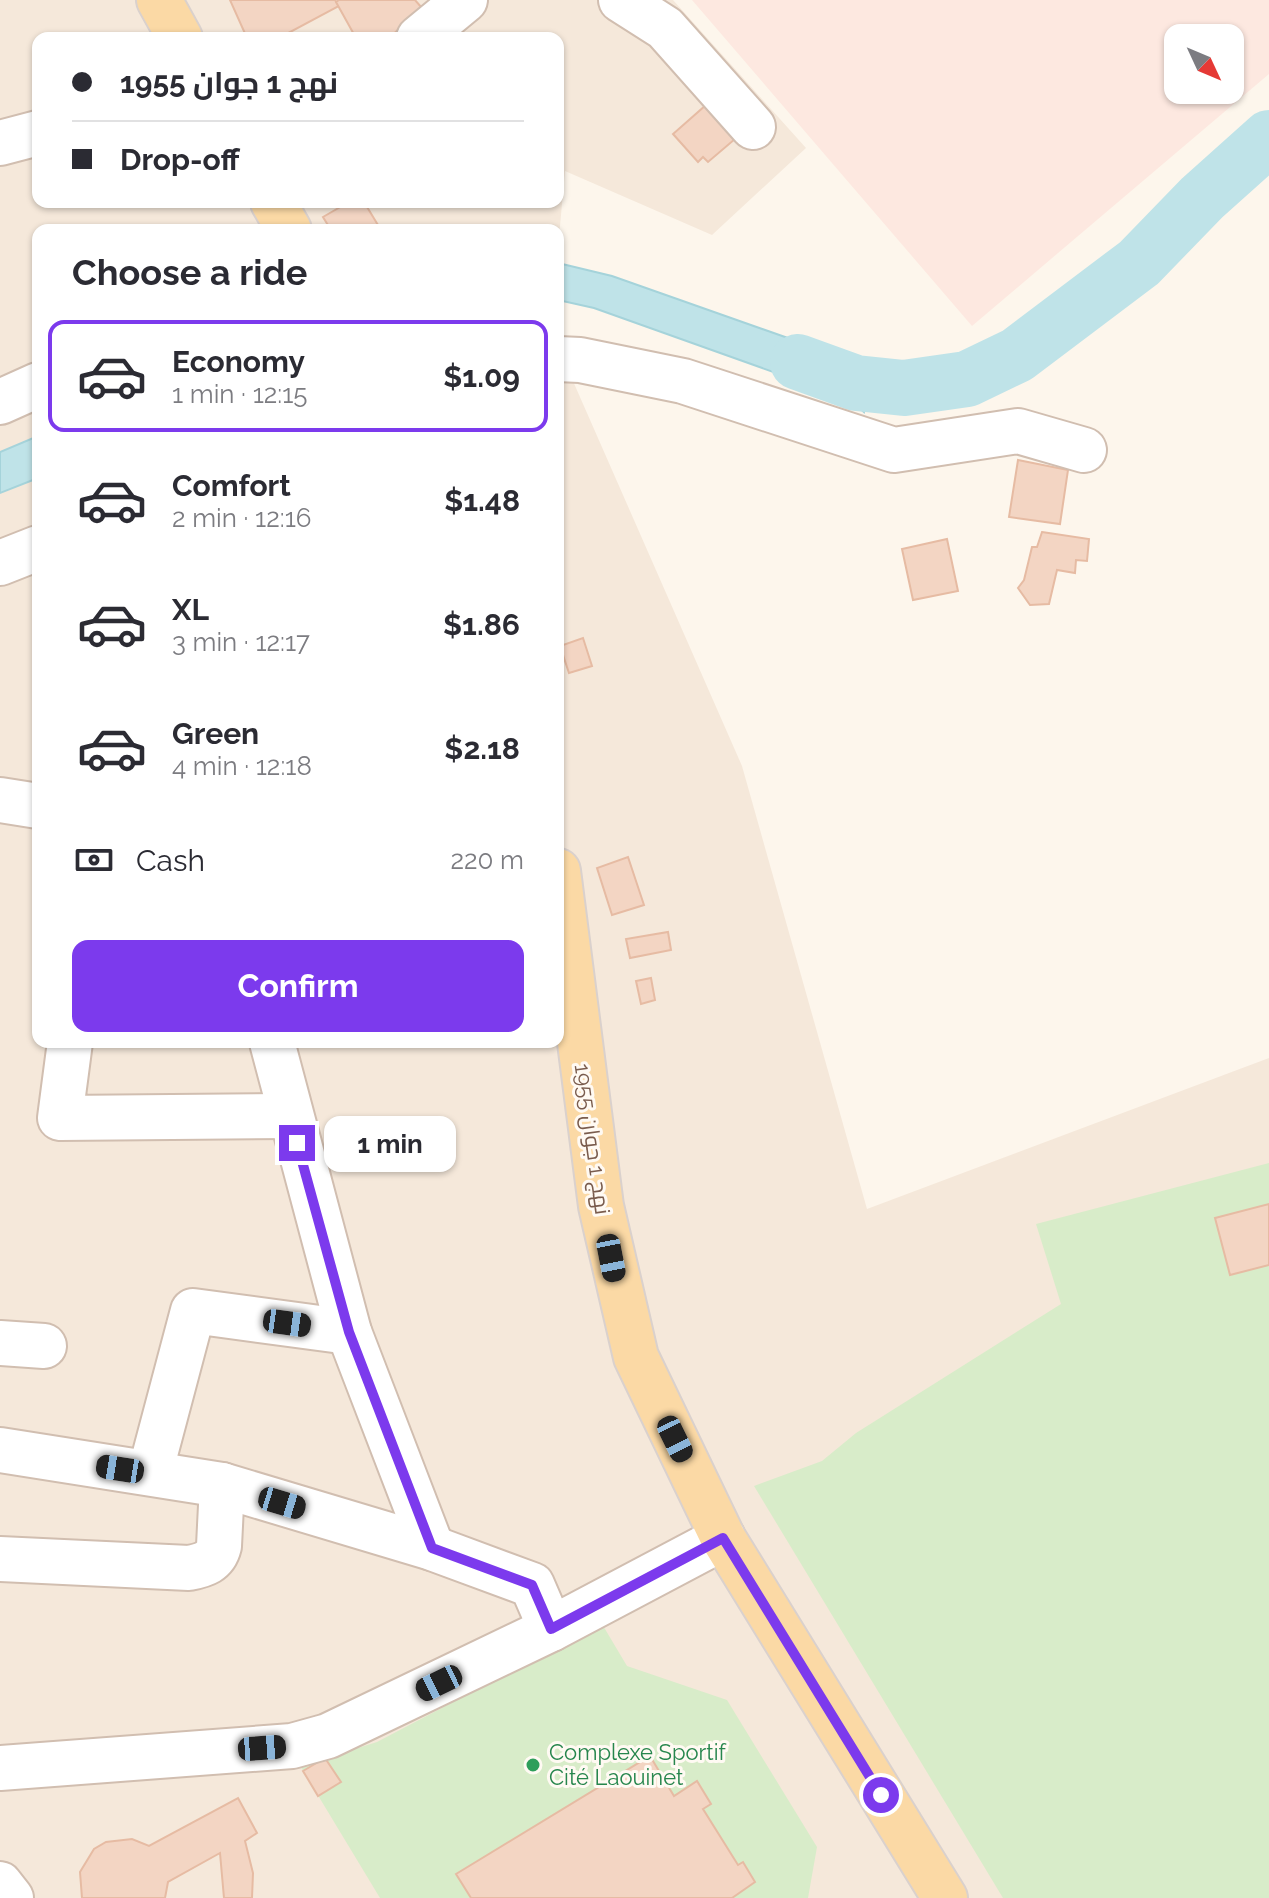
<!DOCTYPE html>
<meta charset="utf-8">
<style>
:root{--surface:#fff;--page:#f2f2f3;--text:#2b2b33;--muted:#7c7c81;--line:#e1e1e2;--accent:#7c3aed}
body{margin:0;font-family:Raleway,Cairo,sans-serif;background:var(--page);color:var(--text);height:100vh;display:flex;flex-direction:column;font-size:30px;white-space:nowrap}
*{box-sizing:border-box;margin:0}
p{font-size:26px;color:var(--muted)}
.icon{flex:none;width:44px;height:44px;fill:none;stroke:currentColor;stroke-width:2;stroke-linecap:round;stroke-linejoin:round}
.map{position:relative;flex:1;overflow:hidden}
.drawer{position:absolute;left:32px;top:224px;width:532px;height:824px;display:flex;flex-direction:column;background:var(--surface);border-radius:16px;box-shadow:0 2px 6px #0004}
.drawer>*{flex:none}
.guide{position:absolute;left:32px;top:32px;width:532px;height:176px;border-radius:16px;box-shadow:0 2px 6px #0004;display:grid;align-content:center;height:176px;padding:0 40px;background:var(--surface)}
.needle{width:52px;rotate:134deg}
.fabs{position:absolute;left:1164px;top:24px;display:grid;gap:16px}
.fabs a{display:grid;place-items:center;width:80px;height:80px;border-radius:16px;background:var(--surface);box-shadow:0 2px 6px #0004;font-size:40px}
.end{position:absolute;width:36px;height:36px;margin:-18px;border:10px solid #7c3aed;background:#fff;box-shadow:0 0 0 4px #fff}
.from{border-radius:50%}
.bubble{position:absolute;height:56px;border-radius:16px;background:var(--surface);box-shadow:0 2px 6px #0004;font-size:26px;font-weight:700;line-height:56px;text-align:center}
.car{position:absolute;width:24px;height:48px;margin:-24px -12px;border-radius:10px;box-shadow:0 0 6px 2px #0007;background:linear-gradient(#222 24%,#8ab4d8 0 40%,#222 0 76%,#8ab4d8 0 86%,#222 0)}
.guide b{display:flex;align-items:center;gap:28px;height:76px;font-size:30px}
.guide b+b{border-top:2px solid var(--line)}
.guide i{width:20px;height:20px;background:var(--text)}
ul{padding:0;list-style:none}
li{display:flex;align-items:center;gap:24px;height:112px;margin:0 16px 12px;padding:0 24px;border:4px solid transparent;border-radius:16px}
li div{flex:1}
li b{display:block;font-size:30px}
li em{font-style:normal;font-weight:700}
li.selected{border-color:var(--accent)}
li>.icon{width:72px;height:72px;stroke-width:1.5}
h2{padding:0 40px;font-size:36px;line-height:96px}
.pay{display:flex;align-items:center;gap:20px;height:88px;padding:0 40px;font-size:30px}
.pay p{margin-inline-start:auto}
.primary-button{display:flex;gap:16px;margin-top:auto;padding:16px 40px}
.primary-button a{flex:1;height:92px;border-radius:16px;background:var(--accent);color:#fff;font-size:32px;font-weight:700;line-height:92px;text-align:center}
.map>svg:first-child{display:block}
</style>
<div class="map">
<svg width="1269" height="1898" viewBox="0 0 1269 1898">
<rect width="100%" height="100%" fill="#fdf6ec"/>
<path fill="#f5e8da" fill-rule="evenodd" d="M0,0H673L806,148L712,235L565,171L558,248V230H38V1042H558V347L742,766L867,1209L1269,1058V1898H0ZM38,38H558V202H38Z"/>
<path fill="#fde8e0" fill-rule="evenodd" d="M692,0H1269V74L972,326ZM1178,38H1230V90H1178Z"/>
<g fill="#d8ecc9">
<polygon points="1269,1163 1269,1898 1003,1898 754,1486 822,1461 856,1433 1061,1304 1036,1224"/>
<polygon points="602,1624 627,1666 727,1700 817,1847 808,1898 380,1898 296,1759 342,1753 377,1742"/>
</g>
<g fill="#bfe3e8" stroke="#a5d3da" stroke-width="2">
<polygon points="558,263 612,276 856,362 874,359 864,412 849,399 594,308 558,300"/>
<polygon points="38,436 38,478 0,493 0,452"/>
</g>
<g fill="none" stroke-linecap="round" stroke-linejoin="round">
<polyline stroke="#bfe3e8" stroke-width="56" points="798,362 856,383 904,388 967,379 1017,355 1139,263 1202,198 1269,138"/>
</g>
<g fill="#f3d5c3" stroke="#e6bba3" stroke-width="2">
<polygon points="230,0 335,0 339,6 279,38 247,38"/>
<polygon points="339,0 415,0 422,8 389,38 356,38 336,2"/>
<polygon points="706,105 735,139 708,162 703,157 698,162 673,134"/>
<polygon points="349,202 364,202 381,230 331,230 323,217"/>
<polygon points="1018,460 1068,470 1060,524 1009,517"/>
<polygon points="1042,532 1089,539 1087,561 1076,560 1075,573 1057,570 1049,604 1030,605 1018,588 1024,580 1032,547 1037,547"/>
<polygon points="947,539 958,591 913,600 902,549"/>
<polygon points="583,638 592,666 569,673 560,646"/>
<polygon points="628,857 644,905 612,915 597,868"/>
<polygon points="668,932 671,950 630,958 626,939"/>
<polygon points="651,978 655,1000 641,1004 636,981"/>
<polygon points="1269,1204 1269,1265 1230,1275 1215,1218"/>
<polygon points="650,1756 674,1796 697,1781 711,1804 703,1809 738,1865 743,1862 755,1882 732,1898 471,1898 456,1874"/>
<polygon points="325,1758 341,1782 318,1796 303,1771"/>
<polygon points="238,1798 257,1833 245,1841 253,1873 252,1898 224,1898 220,1853 168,1882 165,1898 82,1898 80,1872 94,1849 106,1842 132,1839 149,1846"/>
</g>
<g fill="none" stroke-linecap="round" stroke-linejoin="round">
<g stroke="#d1beb0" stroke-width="48">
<g id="minor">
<polyline points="621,0 665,28 753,127"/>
<polyline points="419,38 465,0"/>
<polyline points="0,143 38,133"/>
<polyline points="558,359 580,360 683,381 894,450 1018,431 1084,450"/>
<polyline points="0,402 38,385"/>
<polyline points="0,563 38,548"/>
<polyline points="0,800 38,806"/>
<polyline points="70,1042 60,1118 290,1116"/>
<polyline points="272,1042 349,1332 432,1548"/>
<polyline points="0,1343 44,1346"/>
<polyline points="0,1450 222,1485 432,1548 532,1585 551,1629"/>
<polyline points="150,1473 193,1311 349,1332"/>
<path d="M0,1559L189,1568C204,1565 215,1562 219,1546L222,1485"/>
<polyline points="0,1768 292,1746 328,1736 551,1629 723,1538"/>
<polyline points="0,1884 11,1898"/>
</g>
</g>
<g stroke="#dad1cd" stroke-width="48">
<g id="major">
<polyline points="159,0 180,38"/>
<polyline points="273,202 289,230"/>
<polyline points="558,871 601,1206 636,1357 723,1538 945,1898"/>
</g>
</g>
<use href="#minor" stroke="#fff" stroke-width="44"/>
<use href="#major" stroke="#fbd9a5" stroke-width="44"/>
</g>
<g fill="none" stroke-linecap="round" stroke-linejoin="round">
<polyline stroke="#7c3aed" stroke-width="10" points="297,1143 349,1332 432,1548 532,1585 551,1629 723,1538 881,1795"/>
</g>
<circle fill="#2e9e5b" stroke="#fffaf3" stroke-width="3" cx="533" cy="1765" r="8"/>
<g text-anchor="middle" stroke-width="6" stroke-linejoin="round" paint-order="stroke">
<g font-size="22" fill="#7a5c4d" stroke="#fffaf3">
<text transform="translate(593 1139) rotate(82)" y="8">نهج 1 جوان 1955</text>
</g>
<g font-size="22" fill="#27864d" stroke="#fffaf3" text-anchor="start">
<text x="549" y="1760">Complexe Sportif<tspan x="549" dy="25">Cité Laouinet</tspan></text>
</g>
</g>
</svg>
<div class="fabs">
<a><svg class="needle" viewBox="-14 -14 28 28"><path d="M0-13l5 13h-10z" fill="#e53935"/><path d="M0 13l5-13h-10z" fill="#7c7c81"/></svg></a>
</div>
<i class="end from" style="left:881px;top:1795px"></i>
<i class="end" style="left:297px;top:1143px"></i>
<div class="bubble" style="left:324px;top:1116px;width:132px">1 min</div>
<i class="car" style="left:611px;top:1258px;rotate:169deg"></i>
<i class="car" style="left:287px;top:1323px;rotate:98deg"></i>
<i class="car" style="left:675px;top:1439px;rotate:154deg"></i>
<i class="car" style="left:120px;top:1469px;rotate:279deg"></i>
<i class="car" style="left:282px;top:1503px;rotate:107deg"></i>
<i class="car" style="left:439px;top:1683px;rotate:244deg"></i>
<i class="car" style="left:262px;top:1748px;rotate:86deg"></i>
<div class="guide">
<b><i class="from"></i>نهج 1 جوان 1955</b>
<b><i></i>Drop-off</b>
</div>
<section class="drawer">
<h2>Choose a ride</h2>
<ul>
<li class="selected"><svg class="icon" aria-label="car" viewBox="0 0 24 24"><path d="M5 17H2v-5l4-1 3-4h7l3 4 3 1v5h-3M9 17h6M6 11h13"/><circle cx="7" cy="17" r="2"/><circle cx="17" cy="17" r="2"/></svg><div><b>Economy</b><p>1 min · 12:15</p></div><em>$1.09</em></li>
<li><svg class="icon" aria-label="car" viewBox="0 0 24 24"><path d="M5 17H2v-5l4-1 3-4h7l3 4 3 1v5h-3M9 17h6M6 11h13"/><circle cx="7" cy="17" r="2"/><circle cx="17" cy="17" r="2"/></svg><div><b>Comfort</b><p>2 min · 12:16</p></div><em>$1.48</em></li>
<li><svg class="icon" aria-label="car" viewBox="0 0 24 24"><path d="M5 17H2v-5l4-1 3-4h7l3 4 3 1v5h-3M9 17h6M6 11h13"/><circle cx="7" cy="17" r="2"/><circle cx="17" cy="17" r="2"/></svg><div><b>XL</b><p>3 min · 12:17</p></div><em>$1.86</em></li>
<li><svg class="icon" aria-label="car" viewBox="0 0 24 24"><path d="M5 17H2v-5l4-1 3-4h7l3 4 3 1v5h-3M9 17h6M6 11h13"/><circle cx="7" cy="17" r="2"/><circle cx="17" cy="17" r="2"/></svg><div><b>Green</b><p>4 min · 12:18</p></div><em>$2.18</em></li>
</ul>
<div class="pay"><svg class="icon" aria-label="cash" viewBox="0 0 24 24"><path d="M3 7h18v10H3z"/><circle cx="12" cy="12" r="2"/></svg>Cash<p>220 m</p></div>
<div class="primary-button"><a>Confirm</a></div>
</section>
</div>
